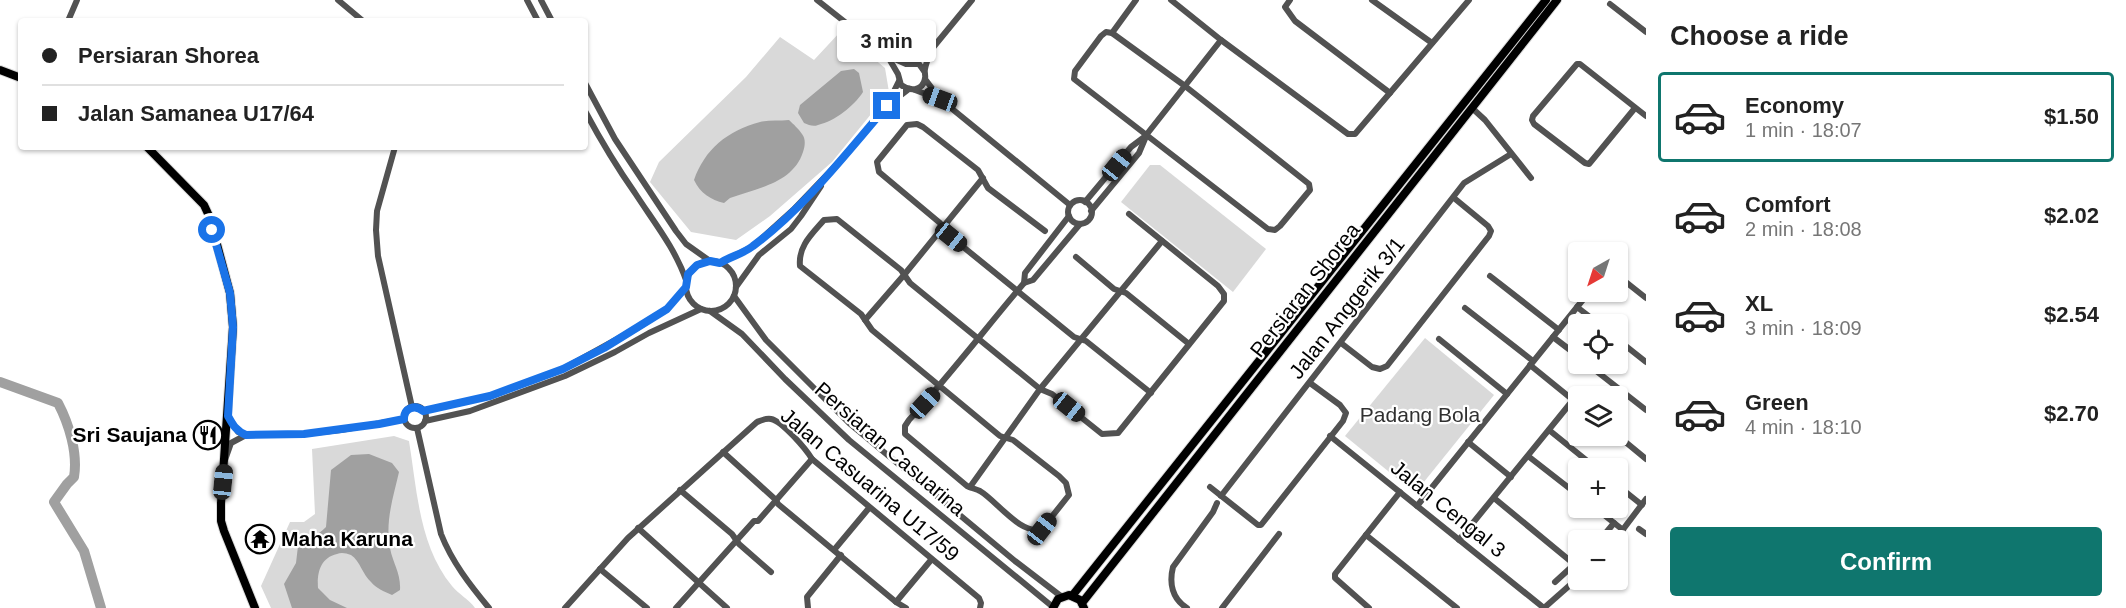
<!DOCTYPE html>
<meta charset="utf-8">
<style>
:root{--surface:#fff;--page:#f6f6f6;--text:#222;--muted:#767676;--line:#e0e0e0;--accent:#0f766e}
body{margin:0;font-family:Arial,sans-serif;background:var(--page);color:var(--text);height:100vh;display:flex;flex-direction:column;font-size:22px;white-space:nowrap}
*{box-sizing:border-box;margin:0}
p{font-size:20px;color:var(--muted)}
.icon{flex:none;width:33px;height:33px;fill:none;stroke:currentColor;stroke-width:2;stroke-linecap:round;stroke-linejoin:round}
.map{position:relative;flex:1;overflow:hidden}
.details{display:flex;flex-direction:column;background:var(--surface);width:480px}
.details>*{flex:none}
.banner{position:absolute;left:18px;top:18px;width:570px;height:132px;border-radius:6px;box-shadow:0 2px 4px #0004;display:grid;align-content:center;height:132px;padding:0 24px;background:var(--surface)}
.needle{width:39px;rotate:219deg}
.buttons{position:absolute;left:1568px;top:242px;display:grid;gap:12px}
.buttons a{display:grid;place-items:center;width:60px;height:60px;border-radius:6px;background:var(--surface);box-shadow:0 2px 4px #0004;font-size:30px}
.end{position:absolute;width:27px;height:27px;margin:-14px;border:8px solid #1a73e8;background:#fff;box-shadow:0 0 0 3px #fff}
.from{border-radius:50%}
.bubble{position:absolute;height:42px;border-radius:6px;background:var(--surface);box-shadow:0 2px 4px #0004;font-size:20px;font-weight:800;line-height:42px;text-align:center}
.car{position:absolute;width:18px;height:36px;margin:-18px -9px;border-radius:8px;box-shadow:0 0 4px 2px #0007;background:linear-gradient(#222 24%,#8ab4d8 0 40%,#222 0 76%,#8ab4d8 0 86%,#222 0)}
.banner b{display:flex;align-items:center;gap:21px;height:57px;font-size:22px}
.banner b+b{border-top:2px solid var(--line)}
.banner i{width:15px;height:15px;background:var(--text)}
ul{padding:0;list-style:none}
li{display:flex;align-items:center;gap:18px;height:90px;margin:0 12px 9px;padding:0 12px;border:3px solid transparent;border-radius:6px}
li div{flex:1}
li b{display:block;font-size:22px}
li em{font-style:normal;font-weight:800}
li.selected{border-color:var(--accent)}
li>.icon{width:54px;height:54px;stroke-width:1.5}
h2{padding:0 24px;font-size:27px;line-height:72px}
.primary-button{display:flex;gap:12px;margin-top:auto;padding:12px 24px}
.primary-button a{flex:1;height:69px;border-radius:6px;background:var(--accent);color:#fff;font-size:24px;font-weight:800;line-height:69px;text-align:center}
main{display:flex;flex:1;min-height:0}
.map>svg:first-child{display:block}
</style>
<main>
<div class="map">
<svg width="1646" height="608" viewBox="0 0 1646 608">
<rect width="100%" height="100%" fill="#fff"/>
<g fill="#d9d9d9">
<polygon points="841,31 885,68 889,92 832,162 770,216 736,240 691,232 650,182 659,162 746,77 780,37 814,60"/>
<polygon points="1150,165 1160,165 1266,249 1233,292 1121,202"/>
<polygon points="1425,338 1494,395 1415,493 1345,436"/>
<path d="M394,436L409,441C417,490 419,546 452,586C458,594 469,599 475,608H271L261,586L290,522H304L315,514L312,449Z"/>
</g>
<g fill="#a0a0a0">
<path d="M854,69L859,73L863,92C854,106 835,121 818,125C813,127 809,125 804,123L798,113L800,105L841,71Z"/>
<path d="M789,120C793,124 799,129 802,134C806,139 805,146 803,152C793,183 758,188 730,198L724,203C711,200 700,193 694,180C705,149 727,131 760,122C769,120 779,121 789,120Z"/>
<path d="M369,454L392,463L399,472C393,498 385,522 390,548C393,564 401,573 400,590L392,595C385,592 376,588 371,582C363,575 360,561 351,555C346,553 341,552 337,554C320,558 317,573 318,588L330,600L347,608H292L284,584L296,563L298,546C306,538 318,536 326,527L331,470L351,455Z"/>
</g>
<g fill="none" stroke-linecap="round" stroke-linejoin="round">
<path stroke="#a0a0a0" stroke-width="10" d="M0,382L58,403C69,424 78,453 74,477L67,484L54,502L84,551L101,608"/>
<g stroke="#dbdbdb" stroke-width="10">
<g id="major">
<polyline points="0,70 21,78"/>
<polyline points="147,147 204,205 210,218 230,293 233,327 221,503 221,521 224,531 255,608"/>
<polyline points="1072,596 1546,0"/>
<polyline points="1082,603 1557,0"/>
<polyline points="1053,608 1058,599 1069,595 1080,600 1084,608"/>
</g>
</g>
<g stroke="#525252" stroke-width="6">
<polyline points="338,0 363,21"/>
<polyline points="527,0 538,21"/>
<polyline points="541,0 552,21"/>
<polyline points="817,0 888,56 906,64 919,64 924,71"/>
<polyline points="1171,0 1221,40 1348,134 1355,134 1469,0"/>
<polyline points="1290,0 1285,7 1295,21 1390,93"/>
<polyline points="1372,0 1432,43"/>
<polyline points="1610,4 1646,32"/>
<polyline points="68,21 77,0"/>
<polygon points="1106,32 1112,33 1185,86 1309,184 1310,190 1280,226 1275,230 1268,229 1074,79 1075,71 1101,36"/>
<polyline points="1112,33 1136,0"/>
<path d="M888,57L898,74L901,85C909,91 922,92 925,79C926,76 924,72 925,69C926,63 929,57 931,50"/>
<polyline points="915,63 931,50 972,0"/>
<polyline points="925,79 940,99 1070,205"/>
<polyline points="585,83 615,139 676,231 686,244 710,261"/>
<polyline points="915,90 939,99"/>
<polyline points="888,103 899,81"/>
<polyline points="1472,108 1485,120 1531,178"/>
<polyline points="1635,108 1589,164 1585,163 1534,124 1532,120 1533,116 1577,64 1580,64 1646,116"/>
<path d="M585,111C600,139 616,166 635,193C653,221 675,248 686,280"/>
<polyline points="395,147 377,211 376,230 378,256 412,407"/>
<circle cx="1080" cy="212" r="12"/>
<polyline points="1085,202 1131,147 1147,135"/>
<polyline points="1091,211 1139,153 1147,134 1221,40"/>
<path d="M1069,216L1025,273L1024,283C985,329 950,375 909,420L905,426V434L967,486C971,488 976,489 980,491C997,501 1021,536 1042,529L1069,495L1066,483L1059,476L1013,440L1000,436L872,330L861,314L800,266C798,246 812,234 824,220L837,219L901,270L910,283L1040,389L1052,394L1102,434L1118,433L1224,301V294L1218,286L1129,214"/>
<polyline points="1045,231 988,188 978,170 923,127 917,124 907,125 877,162 879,172 940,223 951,237 1074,337 1086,341 1151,393"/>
<polyline points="1076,257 1114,289 1126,293 1189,344"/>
<circle cx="711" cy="286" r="25"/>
<polyline points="720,263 752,247 793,210 840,161 887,106 909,89"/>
<polyline points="1617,275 1646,298"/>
<polyline points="1490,276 1559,330"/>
<polyline points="1024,283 1033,280 1080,224"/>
<polyline points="736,287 759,255 791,229 801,216 821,186"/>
<polyline points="734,296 766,340 849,423 1015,561 1062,597"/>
<polyline points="1577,307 1599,324"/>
<polyline points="1465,308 1533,361"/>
<polyline points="710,311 742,334 785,379 849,440 1053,607"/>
<polyline points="865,320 904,275 983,178"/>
<polyline points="1553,337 1578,356"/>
<polyline points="1439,339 1507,394"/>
<polyline points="1617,339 1646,362"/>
<polyline points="1341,343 1372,367 1380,369 1387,366 1489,236 1491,231 1488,226 1454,198"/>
<polyline points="1586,363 1646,410"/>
<polyline points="1530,365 1578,404"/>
<circle cx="415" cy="417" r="11"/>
<polyline points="423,411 491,396 563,369 639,327 667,309 686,287"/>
<polyline points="228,416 238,432 246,435"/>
<polyline points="425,421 470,411 565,376 615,352 649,333 701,309"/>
<path d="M417,428L441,534C452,562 470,585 489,608"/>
<polyline points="1549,430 1596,468"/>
<polyline points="1617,435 1646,459"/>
<polyline points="1330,436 1544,608"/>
<polyline points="1468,442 1511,477"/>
<polyline points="723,452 776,500 778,504 896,602 906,608"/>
<polyline points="1528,456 1578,495"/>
<polyline points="225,460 231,443 246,435 304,434 341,430 404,419"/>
<polyline points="1617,485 1642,505"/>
<polyline points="970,487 1040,389 1162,241"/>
<polyline points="1210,487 1258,525 1261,525 1343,421 1346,413 1340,405 1310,383"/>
<polyline points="680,490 732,534 739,544 771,572"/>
<polyline points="1221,496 1464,183 1511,154"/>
<polyline points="1494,498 1574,564"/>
<polyline points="1417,506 1590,291"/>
<polyline points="1594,507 1623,530"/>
<polyline points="638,528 727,608"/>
<polyline points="1639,529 1646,534"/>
<polyline points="1366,535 1457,608"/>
<polyline points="1459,540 1573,400"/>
<polyline points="1600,540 1614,523"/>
<polyline points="1615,540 1646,499"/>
<polyline points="834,550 869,508"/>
<polyline points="600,569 647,608"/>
<polyline points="1555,582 1578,561"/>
<polyline points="896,602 931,560"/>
<path d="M565,608L628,538L757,422C762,420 766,418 771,419C782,421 806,449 812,459L979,598L981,603L980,608"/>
<polyline points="676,608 754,521 758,521 812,459"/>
<polyline points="808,608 807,597 841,555"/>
<path d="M1187,608C1172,599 1169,583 1173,567L1213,512L1217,503"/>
<polyline points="1222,608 1279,534"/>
<polyline points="1369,608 1335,578 1335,574 1400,492"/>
<polyline points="1544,608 1578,578"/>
</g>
<use href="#major" stroke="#000" stroke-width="8"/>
</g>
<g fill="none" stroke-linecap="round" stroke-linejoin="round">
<path stroke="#1a73e8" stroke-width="8" d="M212,230L230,293L233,327L228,416C233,425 236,431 246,435L304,434L379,424L404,419C404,408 415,404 423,411L490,396L563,369L604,348L667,309L686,287L688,274L697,265L710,261L720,263C731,256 743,254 753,246C804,208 845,155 887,106"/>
</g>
<defs>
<g id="restaurant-ring" transform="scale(1.5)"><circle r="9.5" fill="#fff" stroke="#000" stroke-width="1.5"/><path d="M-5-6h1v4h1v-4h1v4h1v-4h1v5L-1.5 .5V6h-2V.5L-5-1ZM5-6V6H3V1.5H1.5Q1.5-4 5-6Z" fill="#000"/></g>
<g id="temple-ring" transform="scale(1.5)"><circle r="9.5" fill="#fff" stroke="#000" stroke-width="1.5"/><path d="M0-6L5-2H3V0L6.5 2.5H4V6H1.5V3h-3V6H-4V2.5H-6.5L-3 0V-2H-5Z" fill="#000"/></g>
</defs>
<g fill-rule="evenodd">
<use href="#restaurant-ring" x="208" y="435"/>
<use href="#temple-ring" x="260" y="539"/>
</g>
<g text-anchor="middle" stroke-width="4.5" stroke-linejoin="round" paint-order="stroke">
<g font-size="21" fill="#000" stroke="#fff">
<text transform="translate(1305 290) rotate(-52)" y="7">Persiaran Shorea</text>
<text transform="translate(1347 308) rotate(-52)" y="7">Jalan Anggerik 3/1</text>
<text transform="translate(890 449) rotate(41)" y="7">Persiaran Casuarina</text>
<text transform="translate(870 485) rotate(40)" y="7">Jalan Casuarina U17/59</text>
<text transform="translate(1448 509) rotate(39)" y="7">Jalan Cengal 3</text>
</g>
<g font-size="21" fill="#303030" stroke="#fff">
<text x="1420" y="422">Padang Bola</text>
</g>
<g font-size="21" font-weight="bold" fill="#000" stroke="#fff" text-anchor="end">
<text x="187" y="442">Sri Saujana</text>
<text x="281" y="546" text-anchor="start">Maha Karuna</text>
</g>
</g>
</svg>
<div class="buttons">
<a><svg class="needle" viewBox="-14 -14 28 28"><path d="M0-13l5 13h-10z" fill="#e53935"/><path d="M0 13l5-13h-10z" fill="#767676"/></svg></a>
<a><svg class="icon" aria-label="locate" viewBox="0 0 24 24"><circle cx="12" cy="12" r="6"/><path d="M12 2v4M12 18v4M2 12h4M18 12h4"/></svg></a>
<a><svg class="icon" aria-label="layers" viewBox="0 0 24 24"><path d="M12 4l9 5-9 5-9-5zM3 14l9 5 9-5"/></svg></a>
<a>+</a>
<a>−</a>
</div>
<i class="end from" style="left:212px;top:230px"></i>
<i class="end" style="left:887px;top:106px"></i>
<div class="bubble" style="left:837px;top:20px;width:99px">3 min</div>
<i class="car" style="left:940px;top:99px;rotate:290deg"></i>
<i class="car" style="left:1117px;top:165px;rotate:39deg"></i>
<i class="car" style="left:951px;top:237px;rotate:129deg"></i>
<i class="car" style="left:925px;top:403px;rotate:43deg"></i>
<i class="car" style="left:1069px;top:407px;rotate:129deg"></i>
<i class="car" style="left:223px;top:482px;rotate:6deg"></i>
<i class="car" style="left:1042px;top:529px;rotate:38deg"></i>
<div class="banner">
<b><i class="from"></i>Persiaran Shorea</b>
<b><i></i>Jalan Samanea U17/64</b>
</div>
</div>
<section class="details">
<h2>Choose a ride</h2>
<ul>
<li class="selected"><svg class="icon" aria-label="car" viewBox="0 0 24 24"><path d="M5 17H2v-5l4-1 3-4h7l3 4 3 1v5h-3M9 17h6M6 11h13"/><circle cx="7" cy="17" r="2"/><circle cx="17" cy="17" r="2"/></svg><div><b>Economy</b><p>1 min · 18:07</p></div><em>$1.50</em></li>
<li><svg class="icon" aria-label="car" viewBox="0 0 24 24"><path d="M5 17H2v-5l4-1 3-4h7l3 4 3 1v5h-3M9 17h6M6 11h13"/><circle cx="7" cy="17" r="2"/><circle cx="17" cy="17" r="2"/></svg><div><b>Comfort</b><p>2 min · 18:08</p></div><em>$2.02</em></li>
<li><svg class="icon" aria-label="car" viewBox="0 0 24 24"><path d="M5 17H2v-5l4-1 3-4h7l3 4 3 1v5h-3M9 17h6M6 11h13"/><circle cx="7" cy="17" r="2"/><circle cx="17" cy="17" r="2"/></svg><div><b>XL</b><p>3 min · 18:09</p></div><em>$2.54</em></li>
<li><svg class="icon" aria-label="car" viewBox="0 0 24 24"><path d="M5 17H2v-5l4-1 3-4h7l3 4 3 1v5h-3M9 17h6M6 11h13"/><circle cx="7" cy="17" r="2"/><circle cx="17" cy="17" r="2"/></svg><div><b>Green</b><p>4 min · 18:10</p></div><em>$2.70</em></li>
</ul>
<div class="primary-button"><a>Confirm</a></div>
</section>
</main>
